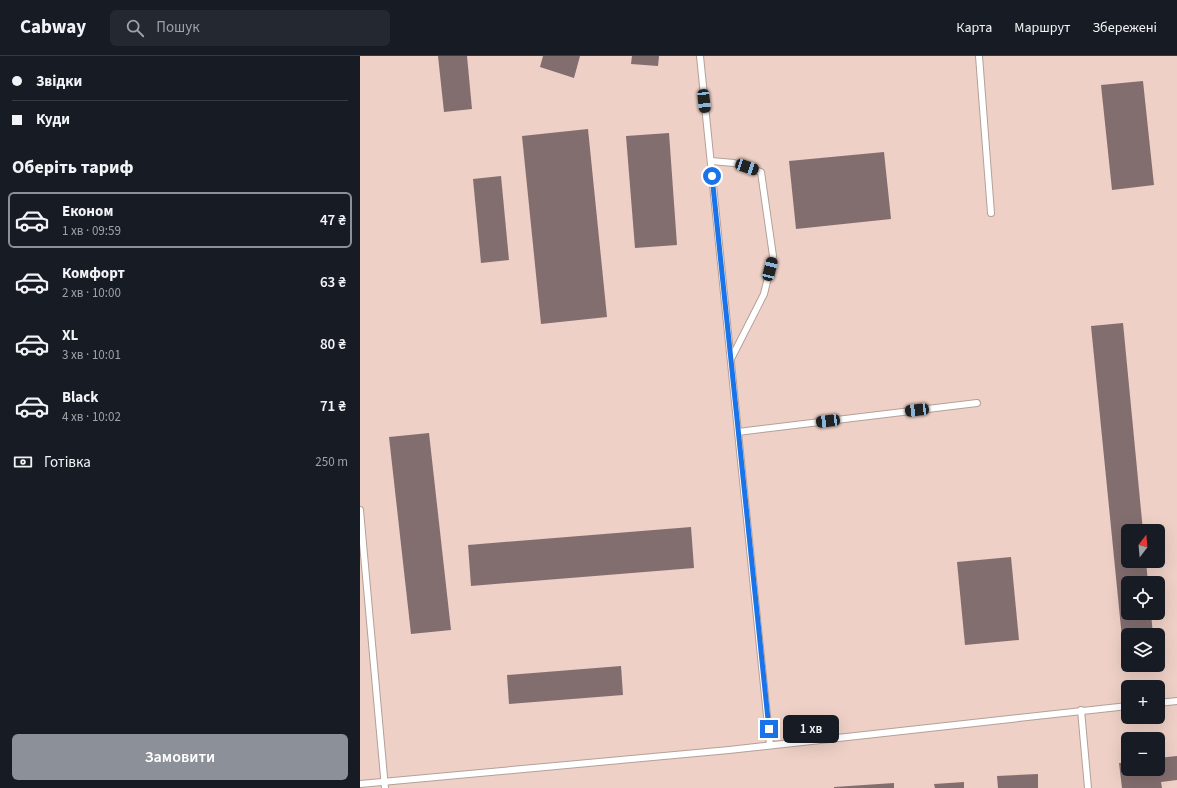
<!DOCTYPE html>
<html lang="uk">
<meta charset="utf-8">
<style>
:root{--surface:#171b24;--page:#242831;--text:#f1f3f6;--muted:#9ea1a6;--line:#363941;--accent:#8c9099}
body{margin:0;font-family:"Source Sans 3",sans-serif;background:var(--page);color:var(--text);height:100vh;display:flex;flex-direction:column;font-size:15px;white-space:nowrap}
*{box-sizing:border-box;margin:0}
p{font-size:13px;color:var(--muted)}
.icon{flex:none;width:22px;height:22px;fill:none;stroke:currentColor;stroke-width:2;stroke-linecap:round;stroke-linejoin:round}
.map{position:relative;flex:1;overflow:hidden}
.side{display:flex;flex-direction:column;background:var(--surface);width:360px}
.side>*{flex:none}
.hud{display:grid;align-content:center;height:88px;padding:0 12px;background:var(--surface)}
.needle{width:26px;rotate:16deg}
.fabs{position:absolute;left:761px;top:468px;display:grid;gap:8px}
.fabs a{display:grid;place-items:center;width:44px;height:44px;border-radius:6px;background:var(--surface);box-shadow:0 4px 16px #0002;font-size:20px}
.end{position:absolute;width:18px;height:18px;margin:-9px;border:5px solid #1a73e8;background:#fff;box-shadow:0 0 0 2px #fff}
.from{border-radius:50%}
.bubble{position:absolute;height:28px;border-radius:6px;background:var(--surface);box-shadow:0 4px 16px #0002;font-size:13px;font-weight:600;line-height:28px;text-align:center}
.car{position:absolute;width:12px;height:24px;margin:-12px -6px;border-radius:5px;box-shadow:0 0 3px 1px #0007;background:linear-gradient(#222 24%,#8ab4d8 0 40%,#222 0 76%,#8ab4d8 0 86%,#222 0)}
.hud b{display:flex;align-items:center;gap:14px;height:38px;font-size:15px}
.hud b+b{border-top:1px solid var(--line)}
.hud i{width:10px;height:10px;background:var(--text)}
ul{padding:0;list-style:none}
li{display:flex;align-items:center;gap:12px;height:56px;margin:0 8px 6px;padding:0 4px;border:2px solid transparent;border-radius:6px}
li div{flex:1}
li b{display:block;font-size:15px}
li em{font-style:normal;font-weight:600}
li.current{border-color:var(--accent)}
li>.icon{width:36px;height:36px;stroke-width:1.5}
h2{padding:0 12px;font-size:18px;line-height:48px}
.pay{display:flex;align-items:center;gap:10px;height:44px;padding:0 12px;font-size:15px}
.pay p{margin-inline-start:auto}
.button{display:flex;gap:8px;margin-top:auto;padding:8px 12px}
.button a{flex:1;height:46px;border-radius:6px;background:var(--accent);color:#fff;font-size:16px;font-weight:600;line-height:46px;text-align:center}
header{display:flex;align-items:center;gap:24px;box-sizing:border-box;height:56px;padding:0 20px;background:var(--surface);border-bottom:1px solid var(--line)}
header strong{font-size:19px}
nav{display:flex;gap:22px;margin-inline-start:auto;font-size:14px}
.search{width:280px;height:36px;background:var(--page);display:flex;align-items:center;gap:10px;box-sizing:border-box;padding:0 14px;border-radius:6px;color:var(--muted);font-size:15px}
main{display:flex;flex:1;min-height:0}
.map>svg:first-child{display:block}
</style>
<header>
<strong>Cabway</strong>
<div class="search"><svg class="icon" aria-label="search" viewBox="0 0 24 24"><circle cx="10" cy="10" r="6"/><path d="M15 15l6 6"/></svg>Пошук</div>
<nav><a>Карта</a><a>Маршрут</a><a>Збережені</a></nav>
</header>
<main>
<section class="side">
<div class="hud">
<b><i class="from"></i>Звідки</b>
<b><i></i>Куди</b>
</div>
<h2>Оберіть тариф</h2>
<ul>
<li class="current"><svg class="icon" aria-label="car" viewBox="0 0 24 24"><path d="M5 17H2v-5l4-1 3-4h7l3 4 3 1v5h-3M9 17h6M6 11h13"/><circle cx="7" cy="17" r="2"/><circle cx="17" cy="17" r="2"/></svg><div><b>Економ</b><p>1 хв · 09:59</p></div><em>47 ₴</em></li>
<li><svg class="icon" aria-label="car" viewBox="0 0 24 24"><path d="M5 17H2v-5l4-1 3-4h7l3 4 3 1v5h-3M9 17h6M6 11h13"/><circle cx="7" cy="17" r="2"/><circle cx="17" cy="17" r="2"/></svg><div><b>Комфорт</b><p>2 хв · 10:00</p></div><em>63 ₴</em></li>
<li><svg class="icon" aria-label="car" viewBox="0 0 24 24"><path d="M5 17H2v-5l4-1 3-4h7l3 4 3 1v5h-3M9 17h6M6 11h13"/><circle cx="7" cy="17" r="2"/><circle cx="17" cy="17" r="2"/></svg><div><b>XL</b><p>3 хв · 10:01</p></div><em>80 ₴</em></li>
<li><svg class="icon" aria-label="car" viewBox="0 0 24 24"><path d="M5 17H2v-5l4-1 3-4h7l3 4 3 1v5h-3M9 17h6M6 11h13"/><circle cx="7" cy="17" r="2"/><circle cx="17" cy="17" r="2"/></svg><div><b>Black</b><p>4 хв · 10:02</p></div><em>71 ₴</em></li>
</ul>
<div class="pay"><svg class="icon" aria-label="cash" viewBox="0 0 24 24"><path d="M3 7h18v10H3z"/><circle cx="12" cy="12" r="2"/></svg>Готівка<p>250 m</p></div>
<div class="button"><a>Замовити</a></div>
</section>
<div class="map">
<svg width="817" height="732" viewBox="0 0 817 732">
<rect width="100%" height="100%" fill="#f4ded6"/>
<path fill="#eed0c6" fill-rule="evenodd" d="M0,0H817V732H0ZM768,475H798V505H768ZM768,527H798V557H768ZM768,579H798V609H768ZM768,631H798V661H768ZM768,683H798V713H768Z"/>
<g fill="#836e6f">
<polygon points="78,0 107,0 112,53 84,56"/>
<polygon points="183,0 220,0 214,22 180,11"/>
<polygon points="272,0 299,0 298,10 271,8"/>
<polygon points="783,25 794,129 752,134 741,29"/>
<polygon points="228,73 247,261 181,268 162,80"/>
<polygon points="309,77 317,189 275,192 266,80"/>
<polygon points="524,96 531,163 436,173 429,105"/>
<polygon points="141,120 149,204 121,207 113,123"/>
<polygon points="763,267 783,475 768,475 768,505 786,505 788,527 768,527 768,557 791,557 793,579 768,579 768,602 764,602 731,270"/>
<polygon points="69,377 91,574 51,578 29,381"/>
<polygon points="331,471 334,512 111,530 108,489"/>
<polygon points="651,501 659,584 605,589 597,506"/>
<polygon points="261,610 263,639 149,648 147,619"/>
<polygon points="817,700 817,724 801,726 802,732 762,732 759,707 768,706 768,713 798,713 798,702"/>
<polygon points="678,718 678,732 638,732 637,720"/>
<polygon points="604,726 604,732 575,732 574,728"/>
<polygon points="534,727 534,732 474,732 474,731"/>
</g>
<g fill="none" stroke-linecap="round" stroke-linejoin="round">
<g stroke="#b4a099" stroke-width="8">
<g id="lane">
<polyline points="340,0 378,376"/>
<polyline points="619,0 631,157"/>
<polyline points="351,105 374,107 401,116 413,200 404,238 371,303"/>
<polyline points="0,454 25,732"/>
<polyline points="798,647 817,645"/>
<polyline points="721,654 728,732"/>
<polyline points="410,689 378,376 617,347"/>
<polyline points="0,728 369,694 768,650"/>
</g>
</g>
<use href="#lane" stroke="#fff" stroke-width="6"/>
</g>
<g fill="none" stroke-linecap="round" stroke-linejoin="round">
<polyline stroke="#1a73e8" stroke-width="5" points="352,120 409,673"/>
</g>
</svg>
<div class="fabs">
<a><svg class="needle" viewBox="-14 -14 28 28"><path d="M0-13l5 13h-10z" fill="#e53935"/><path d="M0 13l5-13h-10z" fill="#9ea1a6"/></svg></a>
<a><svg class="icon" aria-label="locate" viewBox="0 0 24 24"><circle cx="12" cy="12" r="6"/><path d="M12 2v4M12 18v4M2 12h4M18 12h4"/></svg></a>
<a><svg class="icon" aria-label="layers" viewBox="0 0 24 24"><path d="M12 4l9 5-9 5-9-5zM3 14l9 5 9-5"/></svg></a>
<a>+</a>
<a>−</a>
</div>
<i class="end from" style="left:352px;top:120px"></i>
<i class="end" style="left:409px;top:673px"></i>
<div class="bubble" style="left:423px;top:659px;width:56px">1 хв</div>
<i class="car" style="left:344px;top:45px;rotate:174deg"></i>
<i class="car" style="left:387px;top:111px;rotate:109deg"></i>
<i class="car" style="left:410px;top:213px;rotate:14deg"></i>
<i class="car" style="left:557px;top:354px;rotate:263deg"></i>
<i class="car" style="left:468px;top:365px;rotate:263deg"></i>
</div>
</main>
